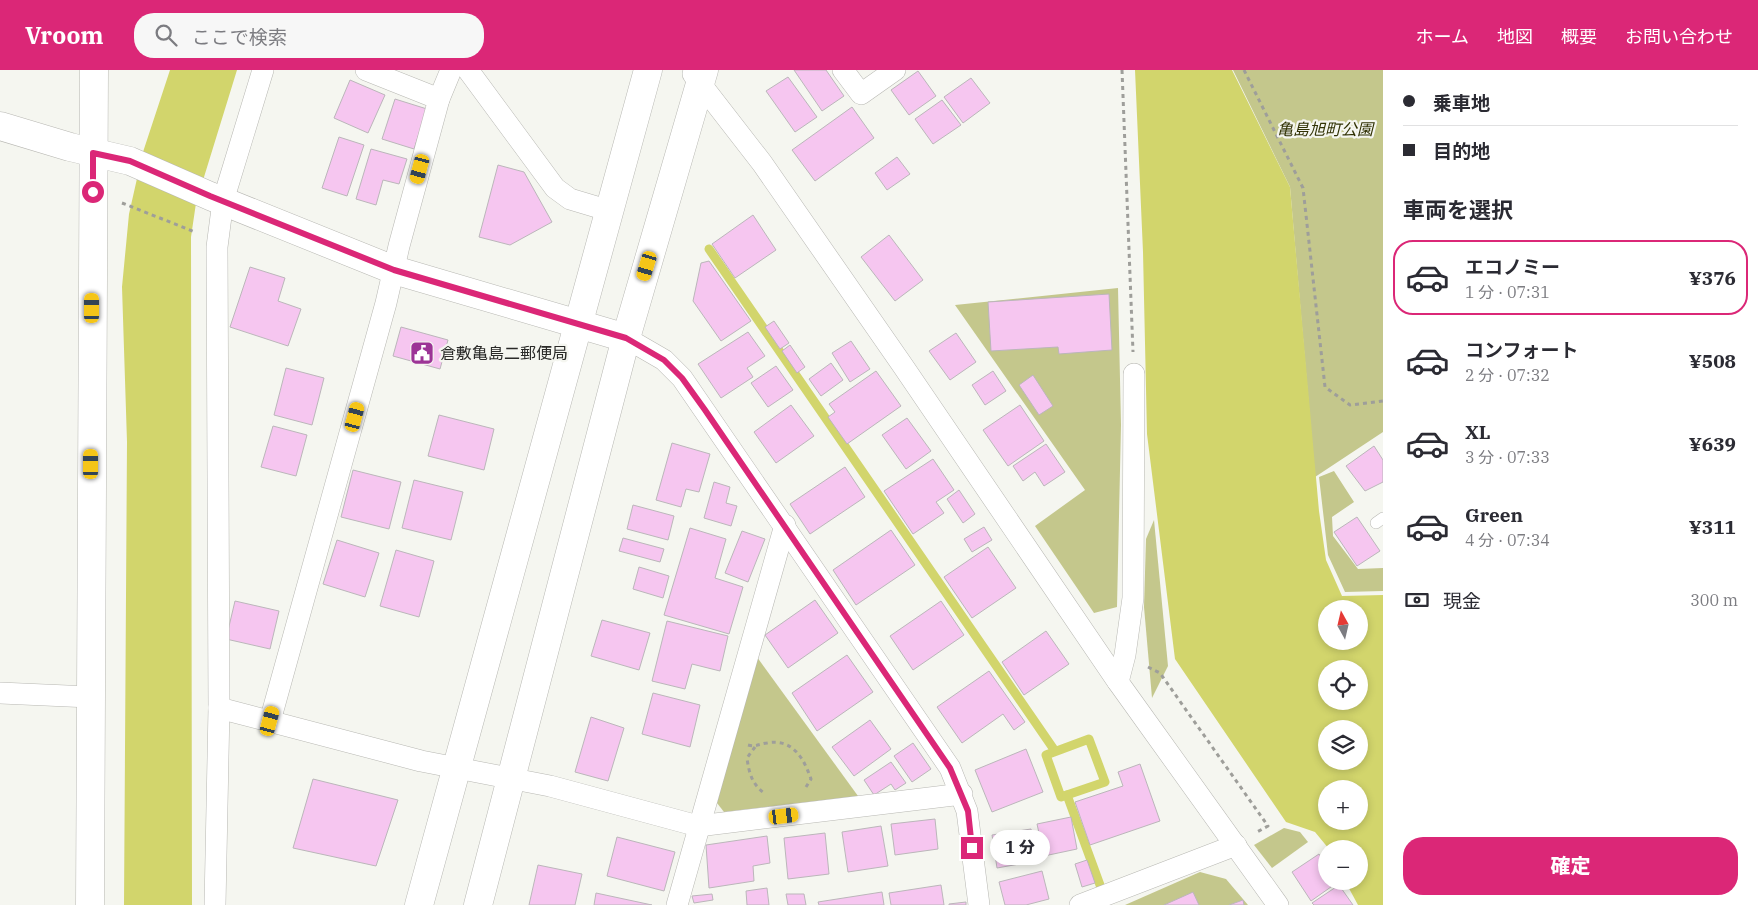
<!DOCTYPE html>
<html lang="ja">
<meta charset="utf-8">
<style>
:root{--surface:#fff;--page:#f7f7f7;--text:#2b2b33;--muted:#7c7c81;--line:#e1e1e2;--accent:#db2777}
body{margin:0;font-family:"IBM Plex Serif","Noto Sans JP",serif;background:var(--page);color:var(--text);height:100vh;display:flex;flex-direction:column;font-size:19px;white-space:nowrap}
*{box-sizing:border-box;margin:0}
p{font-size:16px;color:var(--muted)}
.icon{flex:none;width:28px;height:28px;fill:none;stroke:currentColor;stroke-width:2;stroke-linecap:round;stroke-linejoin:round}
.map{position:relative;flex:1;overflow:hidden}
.sheet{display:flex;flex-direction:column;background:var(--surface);width:375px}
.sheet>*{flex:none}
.banner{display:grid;align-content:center;height:110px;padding:0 20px;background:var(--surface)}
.needle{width:32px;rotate:352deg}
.buttons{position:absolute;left:1318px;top:530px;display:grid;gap:10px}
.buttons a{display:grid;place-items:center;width:50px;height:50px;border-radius:50%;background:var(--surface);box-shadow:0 2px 8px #0003;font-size:25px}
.end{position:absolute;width:22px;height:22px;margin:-11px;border:6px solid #db2777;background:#fff;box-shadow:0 0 0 2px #fff}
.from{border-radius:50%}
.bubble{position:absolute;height:35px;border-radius:18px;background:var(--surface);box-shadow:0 2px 8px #0003;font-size:16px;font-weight:800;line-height:35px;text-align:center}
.car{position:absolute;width:15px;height:30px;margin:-15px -8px;border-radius:6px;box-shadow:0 0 4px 1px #0007;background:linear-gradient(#f5c518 24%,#345 0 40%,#f5c518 0 76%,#345 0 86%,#f5c518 0)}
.banner b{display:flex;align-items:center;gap:18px;height:48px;font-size:19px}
.banner b+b{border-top:1px solid var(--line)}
.banner i{width:12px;height:12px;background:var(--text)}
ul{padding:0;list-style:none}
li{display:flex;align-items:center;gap:15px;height:75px;margin:0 10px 8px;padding:0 10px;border:2px solid transparent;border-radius:20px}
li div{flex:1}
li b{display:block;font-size:19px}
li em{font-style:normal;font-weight:800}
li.selected{border-color:var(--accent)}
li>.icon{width:45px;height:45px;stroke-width:1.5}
h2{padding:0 20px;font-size:22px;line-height:60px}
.pay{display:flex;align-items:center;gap:12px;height:55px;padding:0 20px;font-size:19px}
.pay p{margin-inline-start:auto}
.button{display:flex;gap:10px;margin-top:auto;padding:10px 20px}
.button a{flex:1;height:58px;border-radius:20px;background:var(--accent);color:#fff;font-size:20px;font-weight:800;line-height:58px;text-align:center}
header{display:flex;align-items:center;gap:30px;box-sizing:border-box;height:70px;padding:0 25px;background:var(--accent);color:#fff}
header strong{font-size:24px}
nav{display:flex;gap:28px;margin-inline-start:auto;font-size:18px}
.search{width:350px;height:45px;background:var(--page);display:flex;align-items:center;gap:12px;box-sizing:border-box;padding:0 18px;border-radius:20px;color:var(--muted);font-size:19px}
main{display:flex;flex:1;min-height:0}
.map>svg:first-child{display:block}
</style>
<header>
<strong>Vroom</strong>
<div class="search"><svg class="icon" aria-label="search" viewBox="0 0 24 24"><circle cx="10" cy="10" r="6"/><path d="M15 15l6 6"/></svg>ここで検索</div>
<nav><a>ホーム</a><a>地図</a><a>概要</a><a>お問い合わせ</a></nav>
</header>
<main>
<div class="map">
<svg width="1383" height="835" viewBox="0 0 1383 835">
<rect width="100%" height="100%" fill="#f5f6f0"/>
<g fill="#c4c78c">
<polygon points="1233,0 1383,0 1383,362 1315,407 1290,117"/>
<polygon points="1118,218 1121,355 1117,537 1094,543 1035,456 1085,420 955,235"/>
<polygon points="1334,401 1354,432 1332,447 1333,466 1358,499 1383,498 1383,521 1345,522 1328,485 1319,407"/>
<polygon points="1154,450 1168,596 1152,628 1144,537 1146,469"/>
<polygon points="757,587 858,726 724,742 717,733"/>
<polygon points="1284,758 1300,762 1308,772 1272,798 1254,775"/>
<polygon points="1200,802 1226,809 1248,835 1125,835"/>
</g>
<g fill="#d2d56c" fill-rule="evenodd">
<polygon points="170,0 237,0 196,133 191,167 192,835 124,835 127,372 122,217 129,144 143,82"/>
<path d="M1135,0H1232L1290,117L1319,441L1326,490L1342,526L1383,525V835H1358L1345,811H1359V779H1329L1315,762L1286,752L1175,589L1147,364L1143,182ZM1326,539H1359V571H1326ZM1326,599H1359V631H1326ZM1326,659H1359V691H1326ZM1326,719H1359V751H1326Z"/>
</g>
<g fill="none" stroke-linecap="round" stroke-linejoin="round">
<g stroke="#d2d56c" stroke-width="9">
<polyline points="709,179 1055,681"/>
<polygon points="1089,669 1105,712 1061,727 1046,685"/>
<polyline points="1067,725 1100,815"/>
</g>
</g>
<g fill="#f6c6f0" stroke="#bbb6ba">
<polygon points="794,0 826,0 844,26 822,41"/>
<polygon points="918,1 936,26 909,45 891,20"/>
<polygon points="788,7 817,47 795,62 766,21"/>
<polygon points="971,8 990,33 963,53 944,27"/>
<polygon points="350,10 385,25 368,63 334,48"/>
<polygon points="395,29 427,39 414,79 382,69"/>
<polygon points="942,30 961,55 933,74 915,49"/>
<polygon points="852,37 874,68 815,111 792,80"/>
<polygon points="339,67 364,75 347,126 322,118"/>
<polygon points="371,79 407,89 399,114 383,110 376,135 356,129"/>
<polygon points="897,87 910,104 887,120 875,103"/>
<polygon points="498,95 524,102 552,152 510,175 479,167"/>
<polygon points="753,145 776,180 735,208 712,174"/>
<polygon points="889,165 923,210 895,231 861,187"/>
<polygon points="709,191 751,251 721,271 693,231 701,193"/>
<polygon points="250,197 285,208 278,231 301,239 288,276 230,257"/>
<polygon points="1109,224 1112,280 1059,284 1058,277 991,281 988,232"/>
<polygon points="774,251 789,273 780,279 765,257"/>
<polygon points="401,257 448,270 440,299 393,286"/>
<polygon points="748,262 765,286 747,298 753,307 721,328 698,294"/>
<polygon points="956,263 976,292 950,310 929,281"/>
<polygon points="851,271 870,299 850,312 832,283"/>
<polygon points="790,275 805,297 797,303 782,281"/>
<polygon points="831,293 843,310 821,326 809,309"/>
<polygon points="776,296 793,320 768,337 751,313"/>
<polygon points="286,298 324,308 312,355 274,345"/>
<polygon points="876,301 901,336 847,374 828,347 835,342 829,334"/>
<polygon points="993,301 1006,321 985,335 972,315"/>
<polygon points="1033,305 1053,336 1039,345 1019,315"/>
<polygon points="791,335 814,366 776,393 754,362"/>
<polygon points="1020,335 1044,371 1008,396 983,360"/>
<polygon points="439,345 494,359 484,400 428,386"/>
<polygon points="907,348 931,381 906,399 882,365"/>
<polygon points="273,356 307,365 296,406 261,397"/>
<polygon points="672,373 710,384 699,422 686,419 681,437 656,430"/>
<polygon points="1046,374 1065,402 1044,416 1035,402 1023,411 1013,396"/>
<polygon points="1374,376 1383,390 1383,412 1365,421 1346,396"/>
<polygon points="933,389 954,420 936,432 944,443 913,464 884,421"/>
<polygon points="845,397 865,427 810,464 790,434"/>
<polygon points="353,400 401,412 389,459 341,447"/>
<polygon points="414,410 463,422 451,470 402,458"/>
<polygon points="714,412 730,417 726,433 737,436 731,456 704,448"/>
<polygon points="959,420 975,444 963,453 947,429"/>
<polygon points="633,435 674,446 668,470 627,459"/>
<polygon points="1357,447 1380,481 1357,496 1334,462"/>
<polygon points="984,457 992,470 972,482 964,469"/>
<polygon points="690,458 726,469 715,508 743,517 729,564 664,545"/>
<polygon points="891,460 915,495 856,535 833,500"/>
<polygon points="742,461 765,469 748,512 725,503"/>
<polygon points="623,468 664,479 660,492 619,481"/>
<polygon points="337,470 379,483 365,527 323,514"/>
<polygon points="988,477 1016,518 972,548 944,507"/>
<polygon points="396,480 434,491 419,547 380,536"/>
<polygon points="639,497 669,506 663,528 633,519"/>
<polygon points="815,530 838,563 788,598 765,565"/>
<polygon points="235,531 279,541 270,579 226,569"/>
<polygon points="941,531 964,565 913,600 890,566"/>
<polygon points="602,550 650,563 639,600 591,586"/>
<polygon points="667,551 728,566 720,601 692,594 685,619 652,611"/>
<polygon points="1046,561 1069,594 1024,625 1002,592"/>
<polygon points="847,585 873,622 817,661 792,623"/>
<polygon points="989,601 1025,652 1014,660 1003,644 962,673 937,637"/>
<polygon points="653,623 700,635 690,677 642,664"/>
<polygon points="591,647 624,658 608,711 575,702"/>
<polygon points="870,650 891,679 854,706 832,677"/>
<polygon points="913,673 931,699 912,712 894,686"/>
<polygon points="1026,679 1043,722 992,742 975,700"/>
<polygon points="891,692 906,713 895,720 891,714 874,725 864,710"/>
<polygon points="1140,694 1160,751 1090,775 1075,732 1123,716 1118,702"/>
<polygon points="313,709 398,730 376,796 293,778"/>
<polygon points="1071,747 1077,779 1044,786 1037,754"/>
<polygon points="935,749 938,779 895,785 891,754"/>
<polygon points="881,756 888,796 848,802 842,762"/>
<polygon points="1031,759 1036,791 997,798 992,765"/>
<polygon points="825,763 829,804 788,809 784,768"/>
<polygon points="767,766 770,793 753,796 754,811 709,818 706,775"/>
<polygon points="617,767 675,782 664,821 607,806"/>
<polygon points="1319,784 1326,795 1326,811 1338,812 1311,831 1292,802"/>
<polygon points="1087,790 1095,813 1082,817 1075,794"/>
<polygon points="538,795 582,804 575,835 529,835"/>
<polygon points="1042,801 1049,829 1026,835 1005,835 999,812"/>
<polygon points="941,815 944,835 891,835 889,823"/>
<polygon points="1339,815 1353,835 1314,835 1312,833"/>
<polygon points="767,818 769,835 747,835 746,821"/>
<polygon points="882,822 884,835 819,835 818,832"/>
<polygon points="1193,822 1199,835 1164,835"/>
<polygon points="596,823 652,835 594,835"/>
<polygon points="712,824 713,830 694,833 692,826"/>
<polygon points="786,824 804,824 806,835 788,835"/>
<polygon points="1243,830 1244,835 1229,835"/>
<polygon points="966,832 966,835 949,835 949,834"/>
</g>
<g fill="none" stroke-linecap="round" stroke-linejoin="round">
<g stroke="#b8b8b3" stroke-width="12">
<polyline id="service" points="1376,453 1383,448"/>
</g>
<g stroke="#b8b8b3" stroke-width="22">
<g id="minor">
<polyline points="366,0 439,29"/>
<polyline points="468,0 555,118 570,129 610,141"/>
<polyline points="843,0 861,24 895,0"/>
<polyline points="693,4 762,93 903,296 1118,612 1278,835"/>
<polyline points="626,268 664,290 682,308 950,698 967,741 979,835"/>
<polyline points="1118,612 1125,585 1133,528 1134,304"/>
<polyline points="0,623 90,627"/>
<polyline points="219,638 421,691 550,716 698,756 962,724"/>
<polyline points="270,651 386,233 399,176 439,29 451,0"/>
<polyline points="215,835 219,638 217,177 223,131 263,0"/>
<polyline points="677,835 785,455"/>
<polyline points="1080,835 1236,775"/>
</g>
</g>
<g stroke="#b8b8b3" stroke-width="29">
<g id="tertiary">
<polyline points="0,56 70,77 130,91 210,126 394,200 626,268"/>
<polyline points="90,835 94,0"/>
<polyline points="419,835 648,0"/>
<polyline points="478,835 626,268 704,0"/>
</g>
</g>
<g stroke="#9e9e9a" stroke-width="3" stroke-dasharray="4 4" stroke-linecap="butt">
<polyline points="1122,0 1133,282"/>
<polyline points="1244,0 1303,118 1325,317 1350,335 1383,331"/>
<polyline points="122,133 195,162"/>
<polyline points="1148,597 1160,603 1268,756 1257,762"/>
<path d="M748,675C756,677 759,674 767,673C793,668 804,689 811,709L806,717"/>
<path d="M755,677L747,688C749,703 752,714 764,723"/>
</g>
<use href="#service" stroke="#fff" stroke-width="11"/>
<use href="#minor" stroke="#fff" stroke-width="21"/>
<use href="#tertiary" stroke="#fff" stroke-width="28"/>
</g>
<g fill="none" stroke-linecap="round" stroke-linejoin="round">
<polyline stroke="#db2777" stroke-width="6" points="93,122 93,83 130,91 210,126 394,200 626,268 664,290 682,308 705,340 950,698 968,741 972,778"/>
</g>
<defs>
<g id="civic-square" transform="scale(1.25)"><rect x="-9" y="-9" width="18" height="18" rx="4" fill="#9c3496" stroke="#f5f6f0"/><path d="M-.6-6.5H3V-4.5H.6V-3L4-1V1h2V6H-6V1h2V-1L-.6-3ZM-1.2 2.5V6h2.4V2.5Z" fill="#fff"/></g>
</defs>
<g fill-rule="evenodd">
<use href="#civic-square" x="422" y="283"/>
</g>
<g text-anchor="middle" stroke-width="4.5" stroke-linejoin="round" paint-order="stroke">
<g font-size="16" font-style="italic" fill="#313204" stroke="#f5f6f0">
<text x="1325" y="65">亀島旭町公園</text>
</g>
<g font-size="16" fill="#2a2a28" stroke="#f5f6f0" text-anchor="start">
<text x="440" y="289">倉敷亀島二郵便局</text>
</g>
</g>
</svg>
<div class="buttons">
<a><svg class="needle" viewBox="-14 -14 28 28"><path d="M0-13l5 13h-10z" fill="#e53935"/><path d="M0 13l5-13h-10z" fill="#7c7c81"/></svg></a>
<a><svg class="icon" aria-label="locate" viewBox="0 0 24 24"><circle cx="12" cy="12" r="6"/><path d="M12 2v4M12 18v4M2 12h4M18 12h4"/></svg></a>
<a><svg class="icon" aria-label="layers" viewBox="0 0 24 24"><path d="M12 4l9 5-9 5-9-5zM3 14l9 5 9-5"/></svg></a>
<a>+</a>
<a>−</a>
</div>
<i class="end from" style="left:93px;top:122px"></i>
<i class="end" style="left:972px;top:778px"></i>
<div class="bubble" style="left:990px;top:760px;width:60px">1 分</div>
<i class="car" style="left:420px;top:99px;rotate:195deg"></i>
<i class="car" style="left:647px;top:196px;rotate:197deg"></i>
<i class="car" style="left:92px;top:238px;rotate:0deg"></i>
<i class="car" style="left:355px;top:347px;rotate:15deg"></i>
<i class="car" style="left:91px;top:394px;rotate:0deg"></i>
<i class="car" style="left:270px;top:651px;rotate:15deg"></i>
<i class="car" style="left:784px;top:746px;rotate:83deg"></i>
</div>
<section class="sheet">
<div class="banner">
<b><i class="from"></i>乗車地</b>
<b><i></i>目的地</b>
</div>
<h2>車両を選択</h2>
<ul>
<li class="selected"><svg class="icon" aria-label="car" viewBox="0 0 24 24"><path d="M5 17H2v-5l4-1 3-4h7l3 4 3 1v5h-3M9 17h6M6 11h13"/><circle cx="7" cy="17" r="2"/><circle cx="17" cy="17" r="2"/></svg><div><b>エコノミー</b><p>1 分 · 07:31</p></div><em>¥376</em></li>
<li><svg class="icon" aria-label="car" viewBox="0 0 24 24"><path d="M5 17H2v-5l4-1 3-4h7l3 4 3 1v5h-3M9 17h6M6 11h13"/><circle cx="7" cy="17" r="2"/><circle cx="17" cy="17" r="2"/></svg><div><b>コンフォート</b><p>2 分 · 07:32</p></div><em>¥508</em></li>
<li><svg class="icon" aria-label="car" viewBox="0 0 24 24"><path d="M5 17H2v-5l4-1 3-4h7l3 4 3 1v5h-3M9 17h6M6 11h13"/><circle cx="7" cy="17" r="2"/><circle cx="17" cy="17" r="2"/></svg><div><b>XL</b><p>3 分 · 07:33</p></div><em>¥639</em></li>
<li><svg class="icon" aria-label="car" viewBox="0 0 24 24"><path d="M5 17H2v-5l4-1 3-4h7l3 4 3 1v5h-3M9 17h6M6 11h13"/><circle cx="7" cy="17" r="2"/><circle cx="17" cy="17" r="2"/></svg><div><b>Green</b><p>4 分 · 07:34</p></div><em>¥311</em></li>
</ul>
<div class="pay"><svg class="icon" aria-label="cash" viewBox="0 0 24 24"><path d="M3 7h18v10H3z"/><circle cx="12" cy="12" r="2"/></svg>現金<p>300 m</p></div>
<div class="button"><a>確定</a></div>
</section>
</main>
